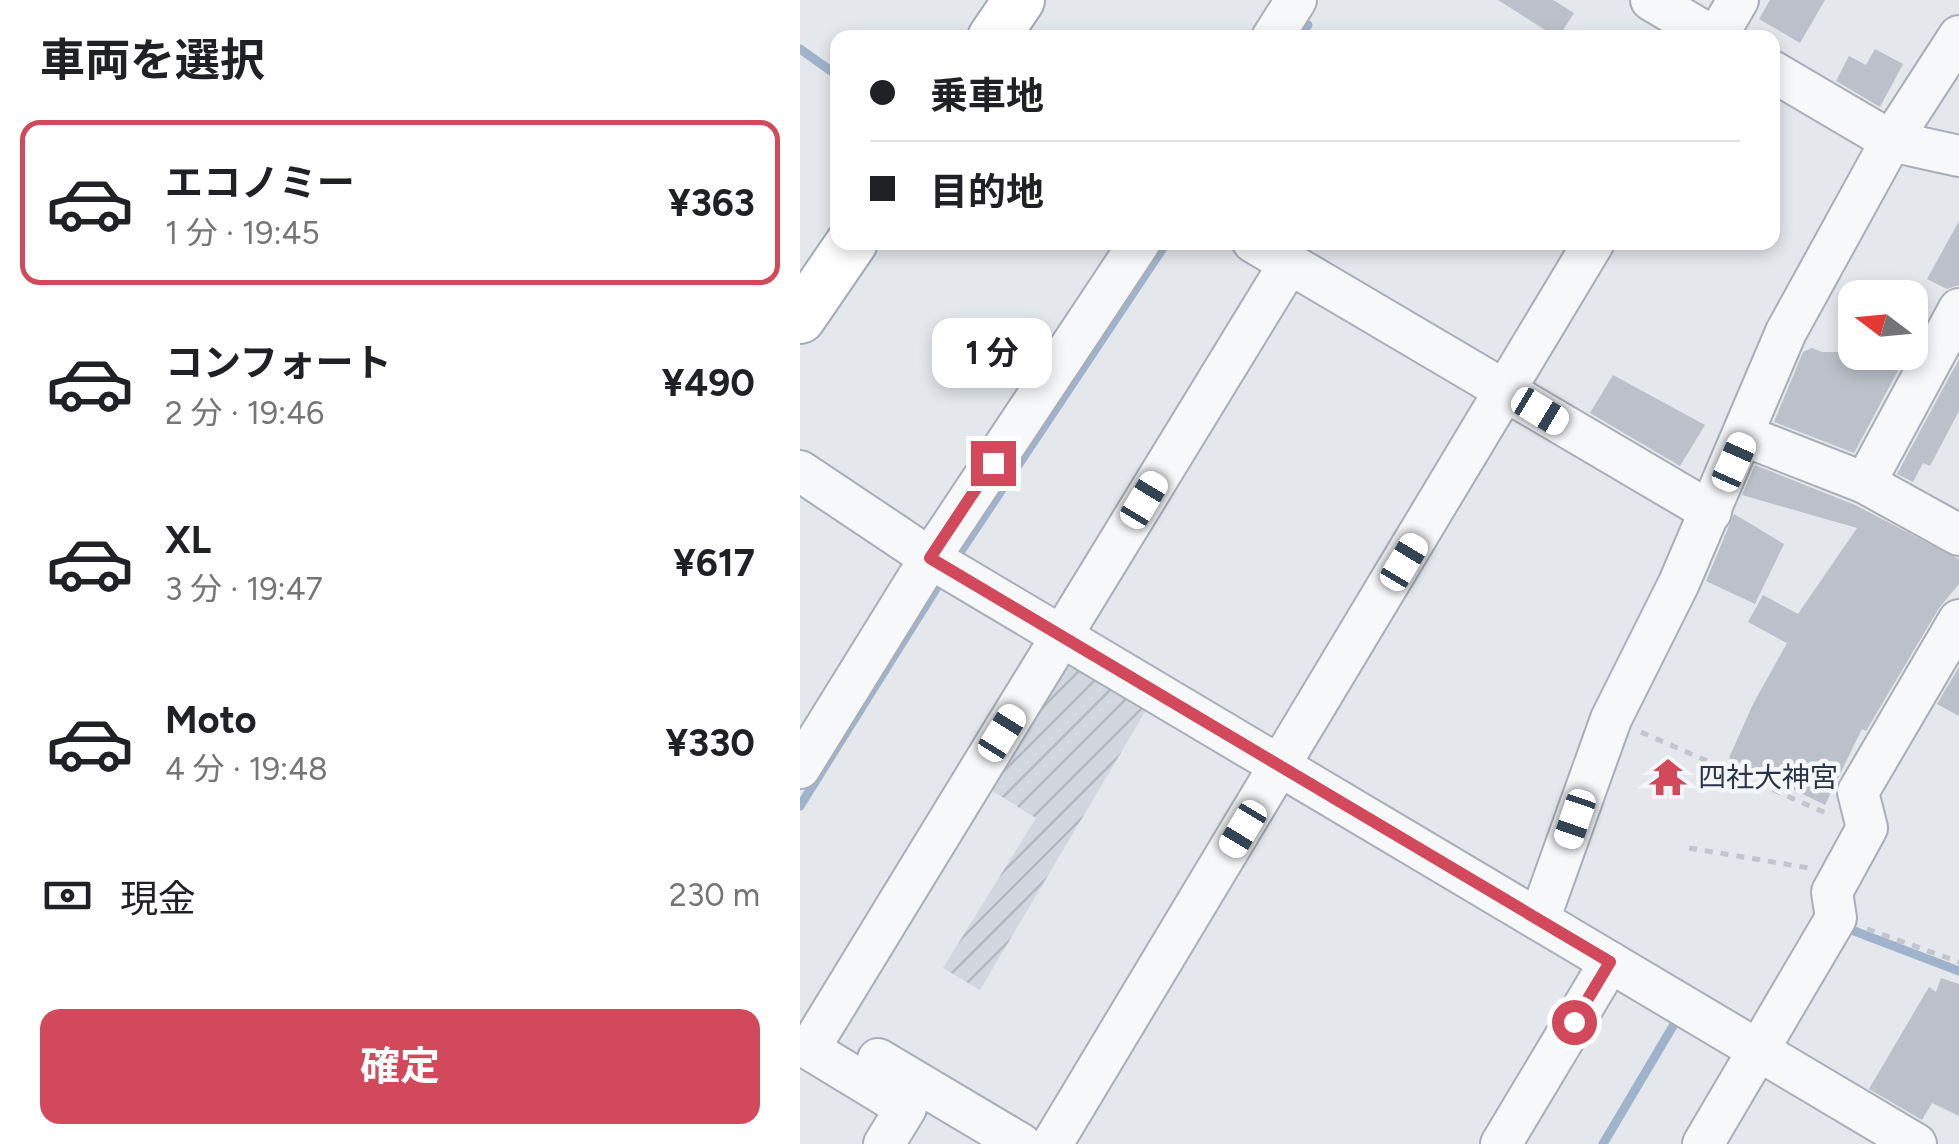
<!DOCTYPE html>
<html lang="ja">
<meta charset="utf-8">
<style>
:root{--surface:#fff;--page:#f6f6f6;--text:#202124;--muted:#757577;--line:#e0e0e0;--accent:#d1495b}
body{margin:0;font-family:Figtree,"Noto Sans JP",sans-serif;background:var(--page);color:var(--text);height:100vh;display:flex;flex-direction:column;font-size:38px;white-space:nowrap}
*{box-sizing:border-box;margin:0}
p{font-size:32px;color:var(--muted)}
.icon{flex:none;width:55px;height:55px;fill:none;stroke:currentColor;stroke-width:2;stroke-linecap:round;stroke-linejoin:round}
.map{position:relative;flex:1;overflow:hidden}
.details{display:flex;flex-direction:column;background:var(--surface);width:800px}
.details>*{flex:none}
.banner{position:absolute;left:30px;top:30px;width:950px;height:220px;border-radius:20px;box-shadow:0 5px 15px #0003;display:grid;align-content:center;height:220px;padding:0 40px;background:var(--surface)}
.needle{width:65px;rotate:286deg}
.controls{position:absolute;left:1038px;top:280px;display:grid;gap:20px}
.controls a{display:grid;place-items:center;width:90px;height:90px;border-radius:20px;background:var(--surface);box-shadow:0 5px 15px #0003;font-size:50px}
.end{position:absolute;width:45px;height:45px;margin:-22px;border:12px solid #d1495b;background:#fff;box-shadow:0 0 0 5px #fff}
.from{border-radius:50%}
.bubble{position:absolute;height:70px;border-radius:20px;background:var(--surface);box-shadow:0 5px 15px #0003;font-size:32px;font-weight:700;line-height:70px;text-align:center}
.car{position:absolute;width:30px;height:60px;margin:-30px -15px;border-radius:12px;box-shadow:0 0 8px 2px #0007;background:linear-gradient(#fff 24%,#345 0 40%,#fff 0 76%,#345 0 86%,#fff 0)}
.banner b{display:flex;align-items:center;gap:35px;height:95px;font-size:38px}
.banner b+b{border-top:2px solid var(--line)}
.banner i{width:25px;height:25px;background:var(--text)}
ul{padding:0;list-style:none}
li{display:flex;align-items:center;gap:30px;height:165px;margin:0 20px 15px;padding:0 20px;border:5px solid transparent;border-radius:20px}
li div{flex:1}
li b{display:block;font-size:38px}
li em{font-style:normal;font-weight:700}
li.current{border-color:var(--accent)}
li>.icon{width:90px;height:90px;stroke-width:1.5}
h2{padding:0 40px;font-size:45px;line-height:120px}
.pay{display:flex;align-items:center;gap:25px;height:110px;padding:0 40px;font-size:38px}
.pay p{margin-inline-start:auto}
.cta{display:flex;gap:20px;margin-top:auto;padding:20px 40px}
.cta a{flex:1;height:115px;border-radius:20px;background:var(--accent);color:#fff;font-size:40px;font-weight:700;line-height:115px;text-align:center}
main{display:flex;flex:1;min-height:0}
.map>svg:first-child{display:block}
</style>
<main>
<section class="details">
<h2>車両を選択</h2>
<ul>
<li class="current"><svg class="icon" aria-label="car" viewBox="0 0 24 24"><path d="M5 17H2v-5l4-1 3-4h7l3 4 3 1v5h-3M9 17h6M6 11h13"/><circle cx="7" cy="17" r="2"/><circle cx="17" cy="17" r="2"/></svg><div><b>エコノミー</b><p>1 分 · 19:45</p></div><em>¥363</em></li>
<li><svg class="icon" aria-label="car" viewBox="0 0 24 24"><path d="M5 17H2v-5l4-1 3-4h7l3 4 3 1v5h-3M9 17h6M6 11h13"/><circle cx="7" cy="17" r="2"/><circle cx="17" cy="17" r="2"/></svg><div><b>コンフォート</b><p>2 分 · 19:46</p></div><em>¥490</em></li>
<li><svg class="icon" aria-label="car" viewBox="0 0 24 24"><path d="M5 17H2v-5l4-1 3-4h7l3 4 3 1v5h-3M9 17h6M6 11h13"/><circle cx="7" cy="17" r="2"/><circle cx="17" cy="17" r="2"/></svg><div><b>XL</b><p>3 分 · 19:47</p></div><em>¥617</em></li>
<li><svg class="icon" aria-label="car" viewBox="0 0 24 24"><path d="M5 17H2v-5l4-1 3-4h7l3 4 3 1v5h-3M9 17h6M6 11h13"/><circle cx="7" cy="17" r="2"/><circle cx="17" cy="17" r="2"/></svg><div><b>Moto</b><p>4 分 · 19:48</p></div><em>¥330</em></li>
</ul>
<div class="pay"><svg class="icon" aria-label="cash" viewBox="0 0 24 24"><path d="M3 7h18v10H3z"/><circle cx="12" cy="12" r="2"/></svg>現金<p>230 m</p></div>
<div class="cta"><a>確定</a></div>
</section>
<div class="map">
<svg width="1159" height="1144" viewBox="0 0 1159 1144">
<defs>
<pattern id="industrial-furrows" width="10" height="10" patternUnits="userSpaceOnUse" patternTransform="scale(2.5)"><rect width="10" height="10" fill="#d2d6de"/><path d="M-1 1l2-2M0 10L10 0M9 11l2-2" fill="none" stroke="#b4b8c0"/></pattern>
</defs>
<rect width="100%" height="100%" fill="#e4e7ec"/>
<polygon fill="url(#industrial-furrows)" points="270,661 348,707 180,990 143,968 236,818 181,784 257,662"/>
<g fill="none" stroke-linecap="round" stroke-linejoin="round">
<g stroke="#9fb4cc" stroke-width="9">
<polyline points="499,38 508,25"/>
<polyline points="0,49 38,76"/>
<polyline points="427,242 442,251"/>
<polyline points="159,554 367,242"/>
<polyline points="0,806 139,584"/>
<polyline points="1047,932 1049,929 1159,971"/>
<polyline points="803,1144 873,1026"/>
</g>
</g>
<g fill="#bbc0ca">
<polygon points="698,0 753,0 774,13 758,38"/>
<polygon points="970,0 1025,0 1000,43 959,19"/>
<polygon points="1075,49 1103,64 1080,107 1036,81 1049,56 1066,65"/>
<polygon points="1159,221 1159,285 1147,289 1127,279"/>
<polygon points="1012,348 1022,352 1108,352 1054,453 974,422 1003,352"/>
<polygon points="1159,359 1159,411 1130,466 1123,463 1113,482 1097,474"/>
<polygon points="813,375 905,425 880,466 790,413"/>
<polygon points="955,465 1055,505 1159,559 1159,584 1139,608 1066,731 1062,729 1025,805 929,758 953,704 987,643 948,622 963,595 998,614 1057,528 942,495"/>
<polygon points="934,514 984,544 955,604 906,581"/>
<polygon points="1159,667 1159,716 1137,704"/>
<polygon points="1141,978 1159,984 1159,1116 1132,1103 1122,1120 1069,1089 1129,987 1136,992"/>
</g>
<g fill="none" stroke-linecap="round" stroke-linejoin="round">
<g stroke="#a9aeb7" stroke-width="44">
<g id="minor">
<polyline points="851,0 915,38"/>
<polyline points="472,38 496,0"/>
<polyline points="916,38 938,0"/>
<polyline points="972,71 1091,141 1159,156"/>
<polyline points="453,242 911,512"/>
<polyline points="945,436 1065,483 1159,535"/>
<polyline points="0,471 130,558 1116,1144"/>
<polyline points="1065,483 1159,309"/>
<polyline points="0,768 130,558 340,242"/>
<polyline points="739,920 811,719 879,583 986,332 1091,141 1159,36"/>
<polyline points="78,1059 221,1144"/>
<polyline points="84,1144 106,1108 9,1049 489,264"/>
<polyline points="252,1144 794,242"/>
<polyline points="701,1144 810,962"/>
<polyline points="903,1144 1036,918 1032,892 1067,828 1058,792 1159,620"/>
</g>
</g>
<g stroke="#a3abb8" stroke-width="54">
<g id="major">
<polyline points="193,38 219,0"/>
<polyline points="0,318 52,242"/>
</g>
</g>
<g stroke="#c2c5cb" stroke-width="5" stroke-dasharray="8 8" stroke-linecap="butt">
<polyline points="841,732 1028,814"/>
<polyline points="889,848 1009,868"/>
<polyline points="1067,929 1159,962"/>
</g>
<use href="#minor" stroke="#f7f8fa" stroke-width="40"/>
<use href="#major" stroke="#fff" stroke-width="50"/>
</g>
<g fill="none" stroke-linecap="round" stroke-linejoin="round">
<polyline stroke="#d1495b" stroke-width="12" points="193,463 130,558 810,962 774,1022"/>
</g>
<defs>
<g id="temple-bare" transform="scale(3)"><path d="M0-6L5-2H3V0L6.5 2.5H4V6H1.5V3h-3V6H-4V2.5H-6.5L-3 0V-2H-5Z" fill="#d1495b" stroke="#f4f6f9" stroke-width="2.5" paint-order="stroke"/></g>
</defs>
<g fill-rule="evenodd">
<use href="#temple-bare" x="868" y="777"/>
</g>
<g text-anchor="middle" stroke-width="9" stroke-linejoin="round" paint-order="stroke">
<g font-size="28" fill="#2b3445" stroke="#f4f6f9" text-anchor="start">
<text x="898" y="787">四社大神宮</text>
</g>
</g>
</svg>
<div class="controls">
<a><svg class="needle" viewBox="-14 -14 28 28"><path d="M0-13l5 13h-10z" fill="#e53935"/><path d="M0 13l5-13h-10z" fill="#757577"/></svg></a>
</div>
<i class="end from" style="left:774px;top:1022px"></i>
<i class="end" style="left:193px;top:463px"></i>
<div class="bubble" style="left:132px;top:318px;width:120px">1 分</div>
<i class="car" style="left:740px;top:411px;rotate:121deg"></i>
<i class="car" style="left:934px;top:462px;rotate:24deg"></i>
<i class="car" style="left:344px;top:500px;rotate:31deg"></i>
<i class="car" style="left:604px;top:562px;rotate:31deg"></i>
<i class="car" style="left:202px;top:733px;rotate:32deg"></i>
<i class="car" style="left:775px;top:819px;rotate:199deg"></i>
<i class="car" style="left:443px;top:829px;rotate:211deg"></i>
<div class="banner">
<b><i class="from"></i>乗車地</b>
<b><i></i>目的地</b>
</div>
</div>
</main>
